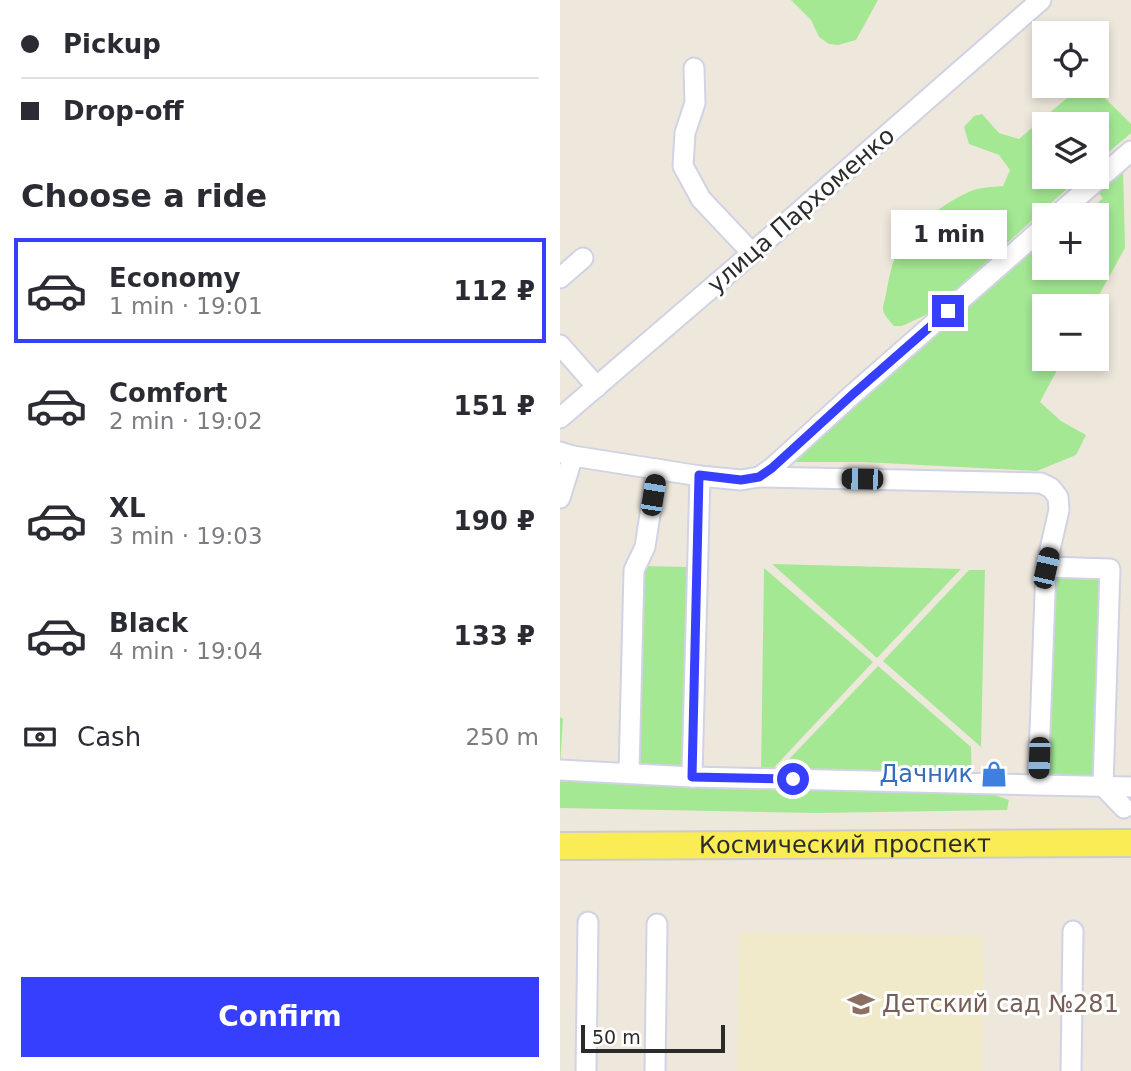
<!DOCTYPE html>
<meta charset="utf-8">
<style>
:root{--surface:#fff;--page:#f2f2f3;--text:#2b2b33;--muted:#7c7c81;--line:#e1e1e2;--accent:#373fff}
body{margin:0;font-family:"DejaVu Sans",sans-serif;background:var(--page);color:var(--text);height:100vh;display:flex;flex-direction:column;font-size:26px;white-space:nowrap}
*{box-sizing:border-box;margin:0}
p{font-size:23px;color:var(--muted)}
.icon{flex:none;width:38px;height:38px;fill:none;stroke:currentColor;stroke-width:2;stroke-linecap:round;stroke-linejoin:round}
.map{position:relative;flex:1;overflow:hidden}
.panel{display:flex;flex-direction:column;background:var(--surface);width:560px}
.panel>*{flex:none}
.hud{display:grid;align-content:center;height:154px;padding:0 21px;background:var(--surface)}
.controls{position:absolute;left:472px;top:21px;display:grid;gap:14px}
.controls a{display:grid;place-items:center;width:77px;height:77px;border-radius:0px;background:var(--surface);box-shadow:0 4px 10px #0003;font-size:35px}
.scale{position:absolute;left:21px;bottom:18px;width:144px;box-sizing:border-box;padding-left:7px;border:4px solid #2b2b2b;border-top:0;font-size:19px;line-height:24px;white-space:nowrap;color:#2b2b2b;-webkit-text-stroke:5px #fff;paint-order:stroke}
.end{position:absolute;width:32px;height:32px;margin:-16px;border:9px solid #373fff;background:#fff;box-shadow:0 0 0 4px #fff}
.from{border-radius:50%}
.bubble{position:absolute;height:49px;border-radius:0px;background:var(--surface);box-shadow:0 4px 10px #0003;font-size:23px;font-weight:700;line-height:49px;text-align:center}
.car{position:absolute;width:21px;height:42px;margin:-21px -10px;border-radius:9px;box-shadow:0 0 5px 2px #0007;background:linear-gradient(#222 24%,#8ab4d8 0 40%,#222 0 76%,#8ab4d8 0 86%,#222 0)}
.hud b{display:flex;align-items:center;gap:24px;height:66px;font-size:26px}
.hud b+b{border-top:2px solid var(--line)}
.hud i{width:18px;height:18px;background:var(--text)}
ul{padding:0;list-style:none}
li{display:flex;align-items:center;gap:21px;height:105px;margin:0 14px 10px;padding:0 7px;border:4px solid transparent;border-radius:0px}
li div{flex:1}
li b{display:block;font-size:26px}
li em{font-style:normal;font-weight:700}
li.current{border-color:var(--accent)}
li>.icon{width:63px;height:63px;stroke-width:1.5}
h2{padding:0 21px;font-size:32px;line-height:84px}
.pay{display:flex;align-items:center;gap:18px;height:77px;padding:0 21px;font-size:26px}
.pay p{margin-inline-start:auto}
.action{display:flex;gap:14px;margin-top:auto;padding:14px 21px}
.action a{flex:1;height:80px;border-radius:0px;background:var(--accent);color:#fff;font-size:28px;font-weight:700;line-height:80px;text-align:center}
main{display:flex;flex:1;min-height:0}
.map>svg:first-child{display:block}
</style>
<main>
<section class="panel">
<div class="hud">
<b><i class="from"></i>Pickup</b>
<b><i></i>Drop-off</b>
</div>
<h2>Choose a ride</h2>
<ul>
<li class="current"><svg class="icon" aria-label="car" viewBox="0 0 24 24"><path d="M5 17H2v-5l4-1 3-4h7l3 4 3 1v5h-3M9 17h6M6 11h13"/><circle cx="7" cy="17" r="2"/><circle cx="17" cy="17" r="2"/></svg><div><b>Economy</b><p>1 min · 19:01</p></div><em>112 ₽</em></li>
<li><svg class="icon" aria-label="car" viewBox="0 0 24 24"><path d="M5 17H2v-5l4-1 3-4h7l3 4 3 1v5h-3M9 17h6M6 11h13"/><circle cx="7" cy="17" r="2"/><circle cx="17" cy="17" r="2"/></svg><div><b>Comfort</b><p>2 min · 19:02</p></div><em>151 ₽</em></li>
<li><svg class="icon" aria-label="car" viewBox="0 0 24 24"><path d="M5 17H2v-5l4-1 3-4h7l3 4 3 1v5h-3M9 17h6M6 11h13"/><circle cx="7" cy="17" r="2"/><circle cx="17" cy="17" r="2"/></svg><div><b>XL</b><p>3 min · 19:03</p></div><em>190 ₽</em></li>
<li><svg class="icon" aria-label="car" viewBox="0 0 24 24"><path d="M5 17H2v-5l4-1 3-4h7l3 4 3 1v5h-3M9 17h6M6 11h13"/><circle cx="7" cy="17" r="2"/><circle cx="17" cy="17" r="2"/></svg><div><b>Black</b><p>4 min · 19:04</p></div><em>133 ₽</em></li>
</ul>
<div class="pay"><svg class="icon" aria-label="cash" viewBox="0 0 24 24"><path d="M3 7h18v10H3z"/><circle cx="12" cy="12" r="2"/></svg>Cash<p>250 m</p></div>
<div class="action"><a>Confirm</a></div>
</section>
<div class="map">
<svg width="571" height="1071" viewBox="0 0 571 1071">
<rect width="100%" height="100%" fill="#eee8dc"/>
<polygon fill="#f0eaca" points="179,932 424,936 422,1071 177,1071"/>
<g fill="#a4e894">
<polygon points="231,0 318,0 296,40 278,45 269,44 259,37 251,20"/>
<path d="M521,86H536L539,92L571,124V133L537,162V124H485V177H520L370,313L342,326H334C317,307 324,311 327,288C329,278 331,267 335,257C349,229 383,203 411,191C420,187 433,187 443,186L450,170L439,155L409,144L404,127L414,116L422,114L439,133L459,139Z"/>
<polygon points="563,168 565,248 533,306 485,306 485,359 503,359 480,402 501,421 526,435 516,455 477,471 303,462 226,462 475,239 485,249 485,268 537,268 537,215 524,215 543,198 533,187"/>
<polygon points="212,564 401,569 317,658"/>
<polygon points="79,566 129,567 125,769 75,768"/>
<polygon points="204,568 313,662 207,775 201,774"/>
<polygon points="409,570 425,570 421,747 323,661"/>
<polygon points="493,572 544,573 538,776 486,775"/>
<polygon points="318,666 411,747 412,782 212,777"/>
<polygon points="0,717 3,719 0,767 429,793 449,800 447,810 256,813 0,808"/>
</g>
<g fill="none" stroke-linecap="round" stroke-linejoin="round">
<g stroke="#d1d2e4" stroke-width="23">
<g id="minor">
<polyline points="134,68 135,103 125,133 123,166 141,199 192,253"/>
<polyline points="497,215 571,151"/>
<polyline points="0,278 23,258"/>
<polyline points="0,345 37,387"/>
<polyline points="0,418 177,266 481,0"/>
<polyline points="0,452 13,456 140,476 181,480 199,477 212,468 292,395 485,226"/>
<polyline points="199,477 481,483 491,488 498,497 499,510 486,567 478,785"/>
<polyline points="0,498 13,456"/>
<polyline points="486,567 550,569 543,786 564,808"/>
<polyline points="0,770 132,777 571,787"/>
<polyline points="69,773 74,570 85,547 97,469"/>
<polyline points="132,777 140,476"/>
<polyline points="26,1071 28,922"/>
<polyline points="95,1071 97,924"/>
<polyline points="511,1071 513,931"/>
</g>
</g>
<g stroke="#ccc" stroke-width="30">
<g id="major">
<path id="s1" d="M0,846L571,843"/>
</g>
</g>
<use href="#minor" stroke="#fff" stroke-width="19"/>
<use href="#major" stroke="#faec54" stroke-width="26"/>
</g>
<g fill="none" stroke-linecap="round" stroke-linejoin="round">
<polyline stroke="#373fff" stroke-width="9" points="233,779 132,777 139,475 181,480 199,477 212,468 292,395 388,311"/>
</g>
<defs>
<g id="shop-bare" transform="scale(2.1)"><path d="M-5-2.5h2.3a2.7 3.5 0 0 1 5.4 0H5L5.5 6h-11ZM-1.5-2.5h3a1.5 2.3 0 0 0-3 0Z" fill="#3f7fe0" stroke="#fff" stroke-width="2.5" paint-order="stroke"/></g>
<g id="school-bare" transform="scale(2.1)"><path d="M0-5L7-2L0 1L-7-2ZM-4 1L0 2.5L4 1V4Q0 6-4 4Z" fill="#8d6e63" stroke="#fff" stroke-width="2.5" paint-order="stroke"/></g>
</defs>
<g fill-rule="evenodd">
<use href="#shop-bare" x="434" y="774"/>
<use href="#school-bare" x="301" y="1004"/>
</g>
<g text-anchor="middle" stroke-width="6" stroke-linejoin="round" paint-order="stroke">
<g font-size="24" fill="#2b2b2b" stroke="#fff">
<text transform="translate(241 210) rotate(-41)" y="8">улица Пархоменко</text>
<text dy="8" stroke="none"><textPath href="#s1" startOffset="285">Космический проспект</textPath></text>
</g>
<g font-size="24" fill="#366cbe" stroke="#fff" text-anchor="end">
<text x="413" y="782">Дачник</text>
</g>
<g font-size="24" fill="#785e54" stroke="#fff" text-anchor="start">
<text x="322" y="1012">Детский сад №281</text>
</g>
</g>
</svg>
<div class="controls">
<a><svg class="icon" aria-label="locate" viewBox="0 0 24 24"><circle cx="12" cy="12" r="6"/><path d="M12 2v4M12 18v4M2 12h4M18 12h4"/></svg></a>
<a><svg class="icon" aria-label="layers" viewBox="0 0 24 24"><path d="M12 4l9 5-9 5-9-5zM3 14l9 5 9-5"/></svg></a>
<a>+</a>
<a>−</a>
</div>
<div class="scale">50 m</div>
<i class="end from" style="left:233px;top:779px"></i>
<i class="end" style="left:388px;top:311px"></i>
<div class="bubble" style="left:331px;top:210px;width:116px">1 min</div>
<i class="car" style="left:302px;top:479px;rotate:271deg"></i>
<i class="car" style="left:93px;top:495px;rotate:9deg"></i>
<i class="car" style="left:486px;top:568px;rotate:13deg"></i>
<i class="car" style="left:479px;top:758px;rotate:182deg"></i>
</div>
</main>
